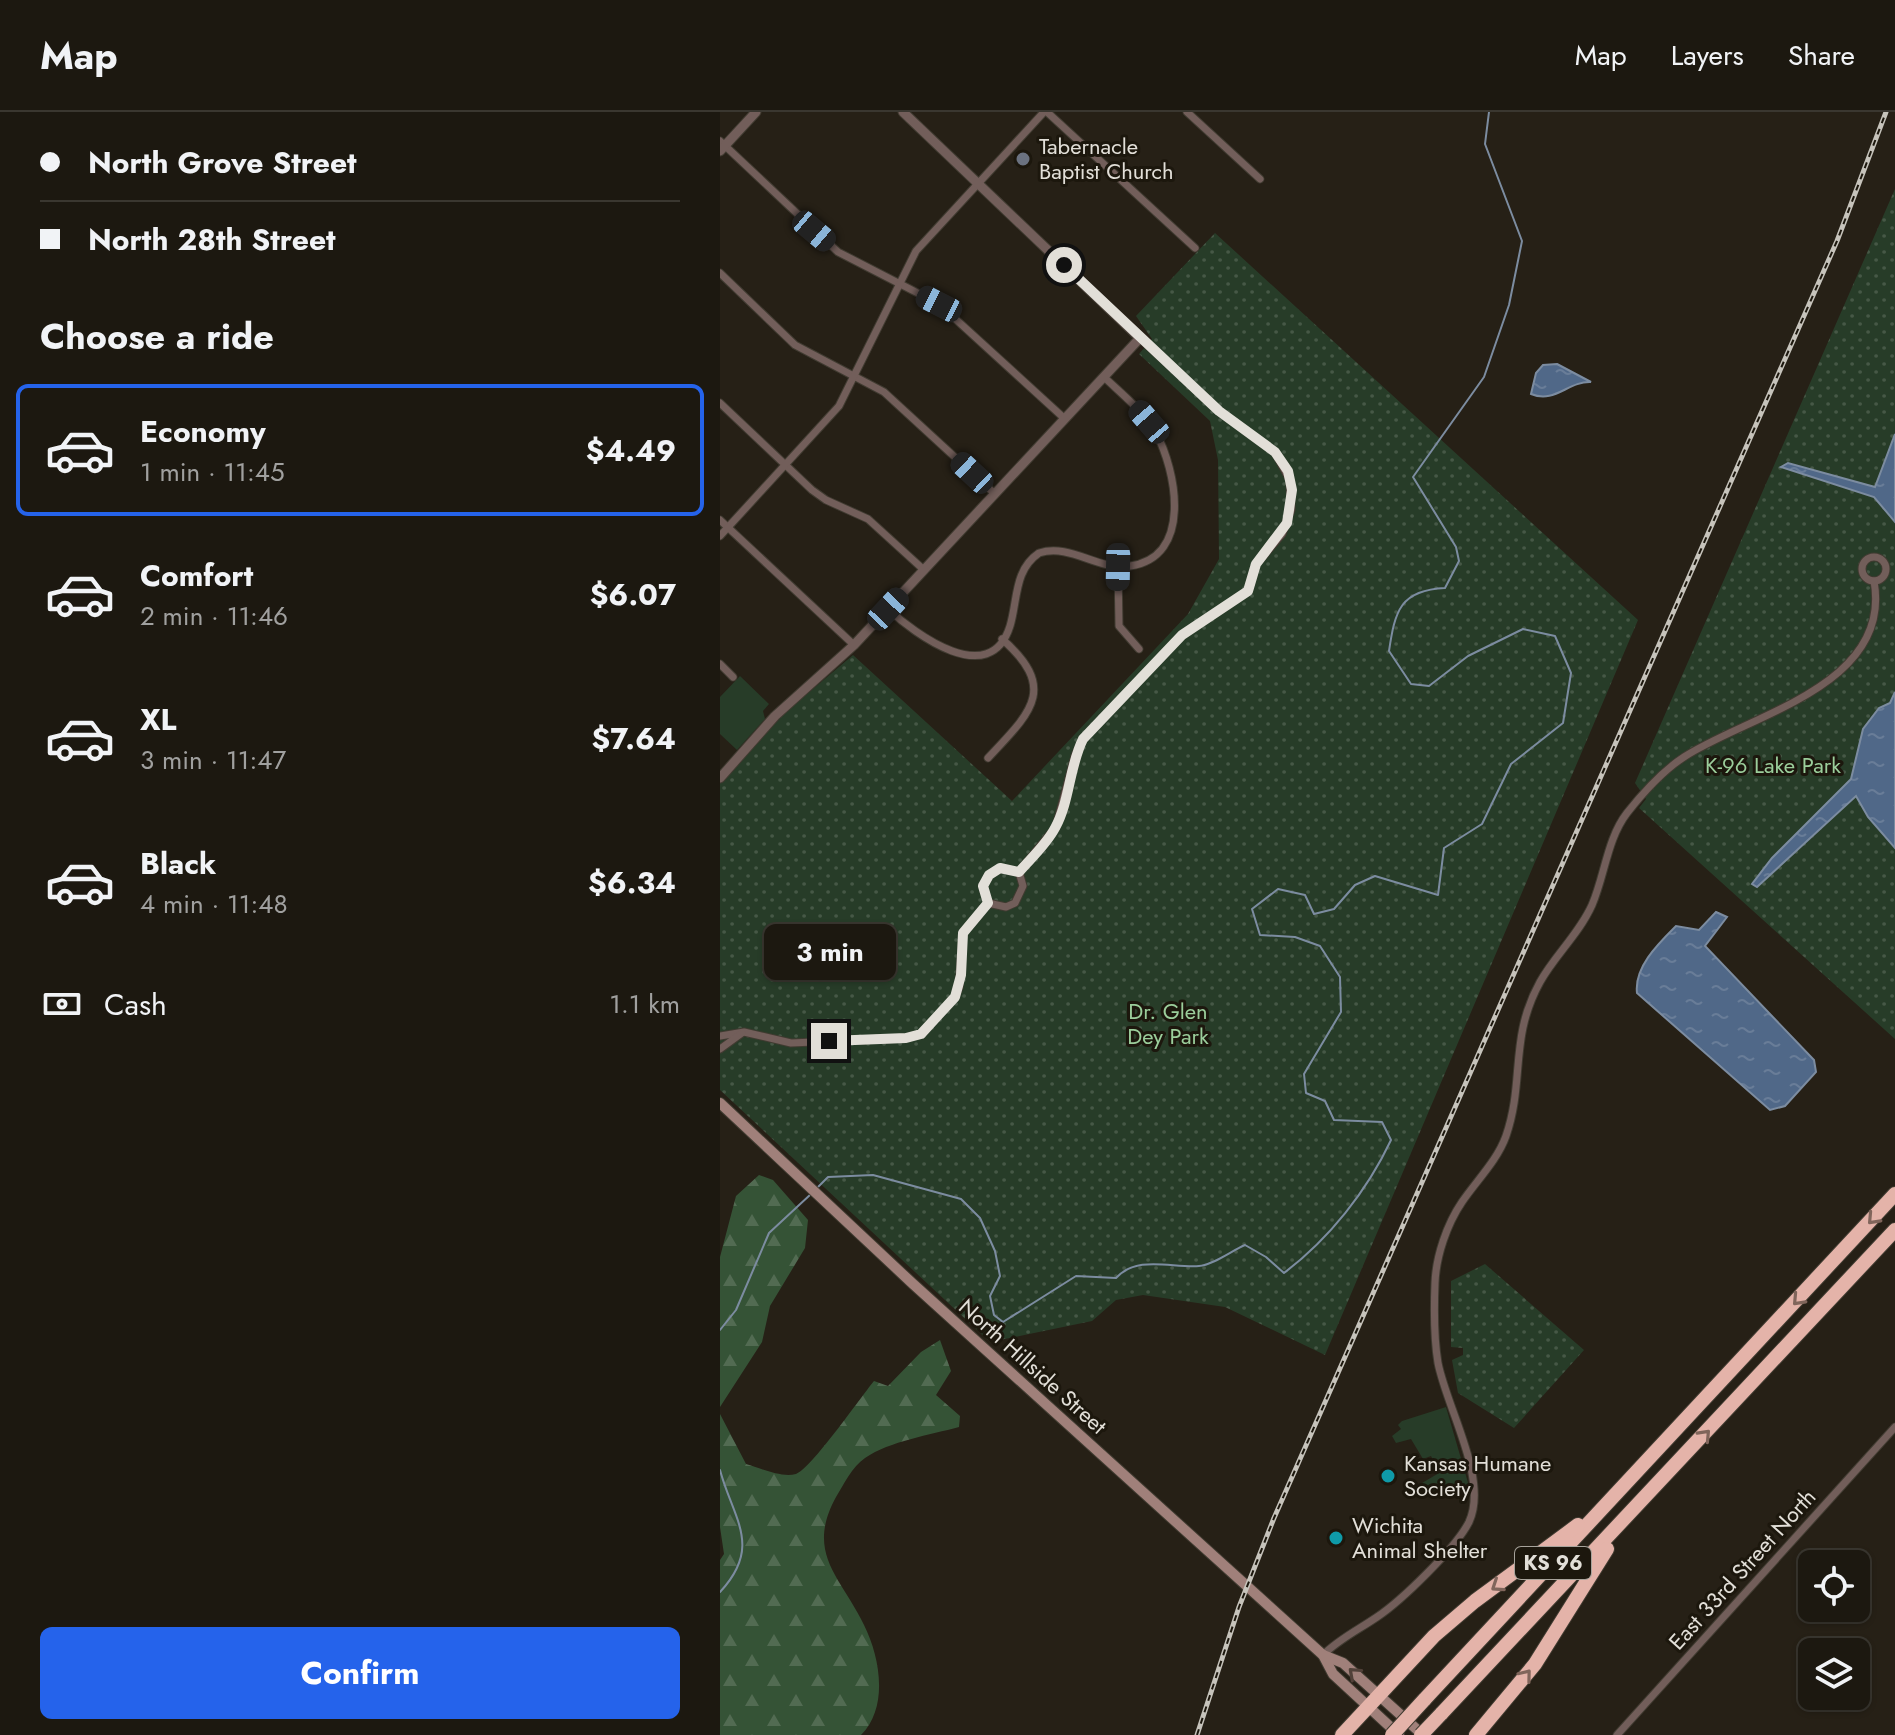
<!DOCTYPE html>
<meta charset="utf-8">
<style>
:root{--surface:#1c1810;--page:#252119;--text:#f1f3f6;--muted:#a0a09f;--line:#3a3730;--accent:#2563eb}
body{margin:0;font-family:Jost,sans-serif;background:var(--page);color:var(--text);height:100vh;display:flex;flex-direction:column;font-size:30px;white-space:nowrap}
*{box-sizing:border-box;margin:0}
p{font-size:26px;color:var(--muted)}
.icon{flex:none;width:44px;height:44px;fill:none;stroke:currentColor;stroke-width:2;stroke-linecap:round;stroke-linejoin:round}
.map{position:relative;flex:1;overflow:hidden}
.drawer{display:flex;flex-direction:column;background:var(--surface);width:720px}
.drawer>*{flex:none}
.guide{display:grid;align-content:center;height:176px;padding:0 40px;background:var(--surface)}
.tools{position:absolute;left:1078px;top:1438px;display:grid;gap:16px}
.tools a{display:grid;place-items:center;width:72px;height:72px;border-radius:12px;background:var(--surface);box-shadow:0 2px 6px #0004,0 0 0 2px var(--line);font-size:40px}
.end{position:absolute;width:36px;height:36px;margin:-18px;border:10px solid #e2dfd8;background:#111;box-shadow:0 0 0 4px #111}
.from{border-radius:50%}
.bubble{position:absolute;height:56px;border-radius:12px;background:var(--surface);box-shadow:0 2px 6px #0004,0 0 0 2px var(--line);font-size:26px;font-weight:700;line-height:56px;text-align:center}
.car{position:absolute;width:24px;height:48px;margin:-24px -12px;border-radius:10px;box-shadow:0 0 6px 2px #0007;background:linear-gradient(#222 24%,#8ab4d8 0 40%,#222 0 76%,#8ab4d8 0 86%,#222 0)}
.guide b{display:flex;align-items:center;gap:28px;height:76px;font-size:30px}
.guide b+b{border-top:2px solid var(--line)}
.guide i{width:20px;height:20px;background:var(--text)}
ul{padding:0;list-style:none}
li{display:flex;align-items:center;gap:24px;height:132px;margin:0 16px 12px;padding:0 24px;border:4px solid transparent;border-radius:12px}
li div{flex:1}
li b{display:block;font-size:30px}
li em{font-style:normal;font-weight:700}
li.on{border-color:var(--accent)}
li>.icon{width:72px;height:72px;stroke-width:1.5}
h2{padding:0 40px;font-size:36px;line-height:96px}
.pay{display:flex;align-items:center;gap:20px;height:88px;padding:0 40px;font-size:30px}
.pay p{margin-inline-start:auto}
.primary-button{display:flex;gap:16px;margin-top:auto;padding:16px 40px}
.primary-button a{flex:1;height:92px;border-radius:12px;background:var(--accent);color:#fff;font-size:32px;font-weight:700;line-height:92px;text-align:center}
header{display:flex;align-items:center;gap:48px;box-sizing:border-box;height:112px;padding:0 40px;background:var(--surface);border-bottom:2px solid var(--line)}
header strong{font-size:38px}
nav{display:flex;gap:44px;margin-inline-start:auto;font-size:28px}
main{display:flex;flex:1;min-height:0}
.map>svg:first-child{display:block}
</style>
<header>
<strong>Map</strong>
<nav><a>Map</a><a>Layers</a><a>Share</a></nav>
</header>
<main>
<section class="drawer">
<div class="guide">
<b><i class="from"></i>North Grove Street</b>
<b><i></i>North 28th Street</b>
</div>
<h2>Choose a ride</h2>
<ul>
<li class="on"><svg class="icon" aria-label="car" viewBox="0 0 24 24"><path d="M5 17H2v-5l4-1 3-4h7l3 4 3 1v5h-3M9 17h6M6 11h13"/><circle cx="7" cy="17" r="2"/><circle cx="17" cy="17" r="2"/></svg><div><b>Economy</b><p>1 min · 11:45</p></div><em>$4.49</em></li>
<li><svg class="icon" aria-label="car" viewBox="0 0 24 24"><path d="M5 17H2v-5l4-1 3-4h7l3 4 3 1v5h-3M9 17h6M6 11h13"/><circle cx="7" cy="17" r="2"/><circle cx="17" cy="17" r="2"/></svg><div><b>Comfort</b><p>2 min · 11:46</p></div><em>$6.07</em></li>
<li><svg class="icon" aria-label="car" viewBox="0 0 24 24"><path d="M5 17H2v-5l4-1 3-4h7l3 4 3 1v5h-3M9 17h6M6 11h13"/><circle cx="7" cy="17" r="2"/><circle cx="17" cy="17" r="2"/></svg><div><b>XL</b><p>3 min · 11:47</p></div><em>$7.64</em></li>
<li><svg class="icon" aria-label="car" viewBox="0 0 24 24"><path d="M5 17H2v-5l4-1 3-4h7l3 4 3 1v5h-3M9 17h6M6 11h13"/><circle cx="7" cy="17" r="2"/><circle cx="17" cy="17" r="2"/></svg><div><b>Black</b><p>4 min · 11:48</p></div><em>$6.34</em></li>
</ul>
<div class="pay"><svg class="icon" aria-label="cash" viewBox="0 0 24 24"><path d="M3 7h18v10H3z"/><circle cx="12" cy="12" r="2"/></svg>Cash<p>1.1 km</p></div>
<div class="primary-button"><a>Confirm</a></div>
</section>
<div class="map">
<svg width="1175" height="1623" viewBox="0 0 1175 1623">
<defs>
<pattern id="forest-firs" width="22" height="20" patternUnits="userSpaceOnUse" patternTransform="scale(2)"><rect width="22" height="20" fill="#355336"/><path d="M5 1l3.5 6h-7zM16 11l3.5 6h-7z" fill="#526b52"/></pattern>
<pattern id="park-dots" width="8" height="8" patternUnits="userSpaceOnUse" patternTransform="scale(2)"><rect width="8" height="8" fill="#273c28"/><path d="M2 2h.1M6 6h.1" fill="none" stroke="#465846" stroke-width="1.8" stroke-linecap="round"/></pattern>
<pattern id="water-ripples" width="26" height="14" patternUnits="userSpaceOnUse" patternTransform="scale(2)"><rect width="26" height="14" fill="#506888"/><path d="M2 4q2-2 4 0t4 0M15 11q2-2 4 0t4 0" fill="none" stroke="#697d98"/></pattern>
</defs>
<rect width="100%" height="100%" fill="#262016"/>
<g fill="#273c28">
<polygon points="20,564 49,592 43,599 45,607 17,638 0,622 0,585"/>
<polygon points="726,1295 751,1381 728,1383 724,1374 707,1383 702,1371 719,1361 711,1344 703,1347 691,1327 676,1331 672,1324 681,1317 678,1313 682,1309"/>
</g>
<g fill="url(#forest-firs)">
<polygon points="39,1063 53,1068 88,1108 85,1136 50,1194 42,1230 0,1295 0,1145 16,1084"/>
<path d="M220,1228L231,1259L216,1283L240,1304L239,1315C210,1323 170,1329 145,1346C132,1355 124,1372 116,1385C85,1442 121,1465 144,1513C160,1545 169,1595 141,1623H0V1448L4,1442L0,1415V1302L26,1352C40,1356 61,1366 76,1362C91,1357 140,1286 154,1269L168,1274L201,1240Z"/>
</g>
<g fill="url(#park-dots)">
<polygon points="1175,77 1175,927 919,696 926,687 915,671"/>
<polygon points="495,121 918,508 605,1243 505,1195 423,1183 396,1188 372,1209 270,1230 0,978 0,671 67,599 133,543 292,689 468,502 499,447 498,348 490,309 419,242 432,227 416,204"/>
<polygon points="765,1152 864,1238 794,1316 738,1281 732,1248 743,1243 743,1236 731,1235 731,1169"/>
</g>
<g fill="url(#water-ripples)" stroke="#7c8ca0" stroke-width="2">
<path d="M837,252L871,270C848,269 835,292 811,282L816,261L823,253Z"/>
<polygon points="1175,322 1175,410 1154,385 1061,355 1068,351 1155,375"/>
<polygon points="1175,580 1175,736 1148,705 1136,684 1037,775 1032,772 1052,746 1131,667 1143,617 1159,596 1170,591"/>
<path d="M996,800L1007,805L985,834L1094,948L1096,960L1065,994L1050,998L917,881C914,855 938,832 956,814L979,818Z"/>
</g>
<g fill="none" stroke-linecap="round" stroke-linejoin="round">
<g stroke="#7c8ca0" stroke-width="2">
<path d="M96,1077L108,1065L153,1063L241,1087L260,1106L275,1139L280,1164L270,1184L274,1203L283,1210L356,1164L396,1166C417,1143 451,1156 479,1154C493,1153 511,1139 525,1133L546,1145L564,1161C609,1127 647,1079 671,1028L662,1010L614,1008L605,989L586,981L584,962L621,900L620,865L600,834L575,825L540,823L532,797L558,777L585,783L594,802L614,797L635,773L655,764L718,783L724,736L762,712L791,652L843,611L851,561L835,524L803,517L748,544L709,574L691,572L669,539C675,499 680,478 725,476L739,449L736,435L693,365L764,265L789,193L802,129L765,32L769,0"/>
<polyline points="0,1218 16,1198 49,1121 91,1082"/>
<path d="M0,1358C13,1407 43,1434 0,1480"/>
</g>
<g stroke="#403b31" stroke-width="9">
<g id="minor">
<polyline points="327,0 475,136"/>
<polyline points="467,0 540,67"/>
<polyline points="0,29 118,140 219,192 345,307"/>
<polyline points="0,161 75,233 164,280 275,382"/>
<polyline points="0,291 92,378 106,388 148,407 204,458"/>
<polyline points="0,408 134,533"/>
<polyline points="0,424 119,294 196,139 324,0"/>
<circle cx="1154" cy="457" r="12"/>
<polyline points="398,455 399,514 419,537"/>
<path d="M168,497C195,522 270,578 290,514C298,487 294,458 319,441C351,431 378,459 410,454C473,445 457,359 435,319C422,298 402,282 384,265"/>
<polyline points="0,552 13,565"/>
<path d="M268,646C310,601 339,577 282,527"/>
<polyline points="299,760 336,715 355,644 363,627 462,523 528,479 536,452 562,422 571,398 570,368 555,340 499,299 420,226"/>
<polyline points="268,791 286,795 295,791 303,774 299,760"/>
<polyline points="268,791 263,774 269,763 280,756 299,760"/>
<polyline points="0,924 24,920 71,931 186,926 201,922 235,885 239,875 243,821 268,791"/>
<polyline points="0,937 22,921"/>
<path d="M603,1543C619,1527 638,1518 657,1505C681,1489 736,1436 749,1410C769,1367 727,1297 718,1251C714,1227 714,1196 715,1171C716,1144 727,1112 742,1090C757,1068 777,1049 786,1024C805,969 789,926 820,870C835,843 859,822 872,793C885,763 887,727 907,701C922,682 944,658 964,645C1028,603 1173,574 1154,469"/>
<polyline points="897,1623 1175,1315"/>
</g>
</g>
<g stroke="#403b31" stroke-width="11">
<g id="tertiary">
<polyline points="0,39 36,0"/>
<polyline points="0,666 55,604 134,533 420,226 183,0"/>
</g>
</g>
<g stroke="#403b31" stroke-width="12">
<g id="secondary">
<polyline points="0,991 192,1171 603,1543 613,1562 679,1623"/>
<polyline points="603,1543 623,1551 703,1623"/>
</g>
</g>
<g stroke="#403b31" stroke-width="16">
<g id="motorway">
<polyline points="704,1588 1175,1082"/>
<polyline points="721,1602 1175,1118"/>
<polyline points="622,1623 714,1524 755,1489 858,1413"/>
<polyline points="756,1623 815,1552 887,1437"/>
</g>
</g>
<use href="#minor" stroke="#725e5a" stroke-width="7"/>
<use href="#tertiary" stroke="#725e5a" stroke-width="9"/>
<use href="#secondary" stroke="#a0807a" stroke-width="10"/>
<use href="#motorway" stroke="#e4b3a9" stroke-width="14"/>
<g stroke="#c6c3bb" stroke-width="5">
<polyline id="rail" points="477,1623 519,1495 554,1406 1117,129 1166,0"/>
</g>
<use href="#rail" stroke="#1c170d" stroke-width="2" stroke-dasharray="6" stroke-linecap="butt"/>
<g stroke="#403b31" stroke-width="16" stroke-linecap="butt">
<g id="motorway-bridge">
<polyline points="672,1623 704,1588"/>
<polyline points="701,1623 721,1602"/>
</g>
</g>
<use href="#motorway-bridge" stroke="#e4b3a9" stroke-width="14"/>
</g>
<defs><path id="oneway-chevron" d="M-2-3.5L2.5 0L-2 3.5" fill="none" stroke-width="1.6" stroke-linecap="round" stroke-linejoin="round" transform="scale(2)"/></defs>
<g stroke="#80655b">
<use href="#oneway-chevron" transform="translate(1153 1107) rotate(133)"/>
<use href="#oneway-chevron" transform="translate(1078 1188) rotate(133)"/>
<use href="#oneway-chevron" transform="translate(985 1323) rotate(-47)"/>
<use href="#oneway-chevron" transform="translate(777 1474) rotate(146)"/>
<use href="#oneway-chevron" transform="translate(806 1563) rotate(-51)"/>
</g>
<use stroke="#514139" href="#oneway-chevron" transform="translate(634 1561) rotate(-138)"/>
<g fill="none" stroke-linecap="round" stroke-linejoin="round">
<path stroke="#e2dfd8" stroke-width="10" d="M109,929L186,926L201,922L235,885L241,863L243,821L268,791L263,774L269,763L280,756L299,760C311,746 326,733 335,716C350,689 349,655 363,627L462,523L528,479L536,452L567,411L572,378L568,359L555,340L499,299L344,153"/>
</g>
<circle fill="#6b7280" stroke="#1c170d" stroke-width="3" cx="303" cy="47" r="8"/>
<g fill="#0f9aa8" stroke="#1c170d" stroke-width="3">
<circle cx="668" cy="1364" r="8"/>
<circle cx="616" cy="1426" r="8"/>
</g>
<g text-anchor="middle" stroke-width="6" stroke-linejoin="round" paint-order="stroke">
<rect fill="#1c170d" stroke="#a7a39b" stroke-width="2" x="795" y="1435" width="76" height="32" rx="6"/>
<g font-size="20" font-weight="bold" fill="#e2dfd8">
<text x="833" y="1458">KS 96</text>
</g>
<g font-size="22" fill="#e2dfd8" stroke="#1c170d" text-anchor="start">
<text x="319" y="42">Tabernacle<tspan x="319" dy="25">Baptist Church</tspan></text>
<text x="684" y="1359">Kansas Humane<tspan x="684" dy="25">Society</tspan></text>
<text x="632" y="1421">Wichita<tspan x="632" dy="25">Animal Shelter</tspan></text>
</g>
<g font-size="22" fill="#9bce9b" stroke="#1c170d">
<text x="1053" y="661">K-96 Lake Park</text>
<text x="448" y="907">Dr. Glen<tspan x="448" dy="25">Dey Park</tspan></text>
</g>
<g font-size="22" fill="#e2dfd8" stroke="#1c170d">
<text transform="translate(313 1254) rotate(42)" y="8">North Hillside Street</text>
<text transform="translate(1022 1457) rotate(-48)" y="8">East 33rd Street North</text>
</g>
</g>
</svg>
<div class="tools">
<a><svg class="icon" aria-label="locate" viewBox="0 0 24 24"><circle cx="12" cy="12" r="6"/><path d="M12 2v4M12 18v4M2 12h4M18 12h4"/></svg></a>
<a><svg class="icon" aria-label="layers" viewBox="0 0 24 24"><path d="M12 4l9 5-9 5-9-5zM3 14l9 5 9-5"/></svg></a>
</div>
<i class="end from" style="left:344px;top:153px"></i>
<i class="end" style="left:109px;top:929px"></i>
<div class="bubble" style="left:44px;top:812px;width:132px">3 min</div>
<i class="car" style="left:94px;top:119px;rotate:130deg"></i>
<i class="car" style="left:219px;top:192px;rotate:297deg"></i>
<i class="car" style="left:429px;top:310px;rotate:319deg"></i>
<i class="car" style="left:252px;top:361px;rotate:313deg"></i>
<i class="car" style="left:398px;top:455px;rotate:181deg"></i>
<i class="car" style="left:168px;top:497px;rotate:43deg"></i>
</div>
</main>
